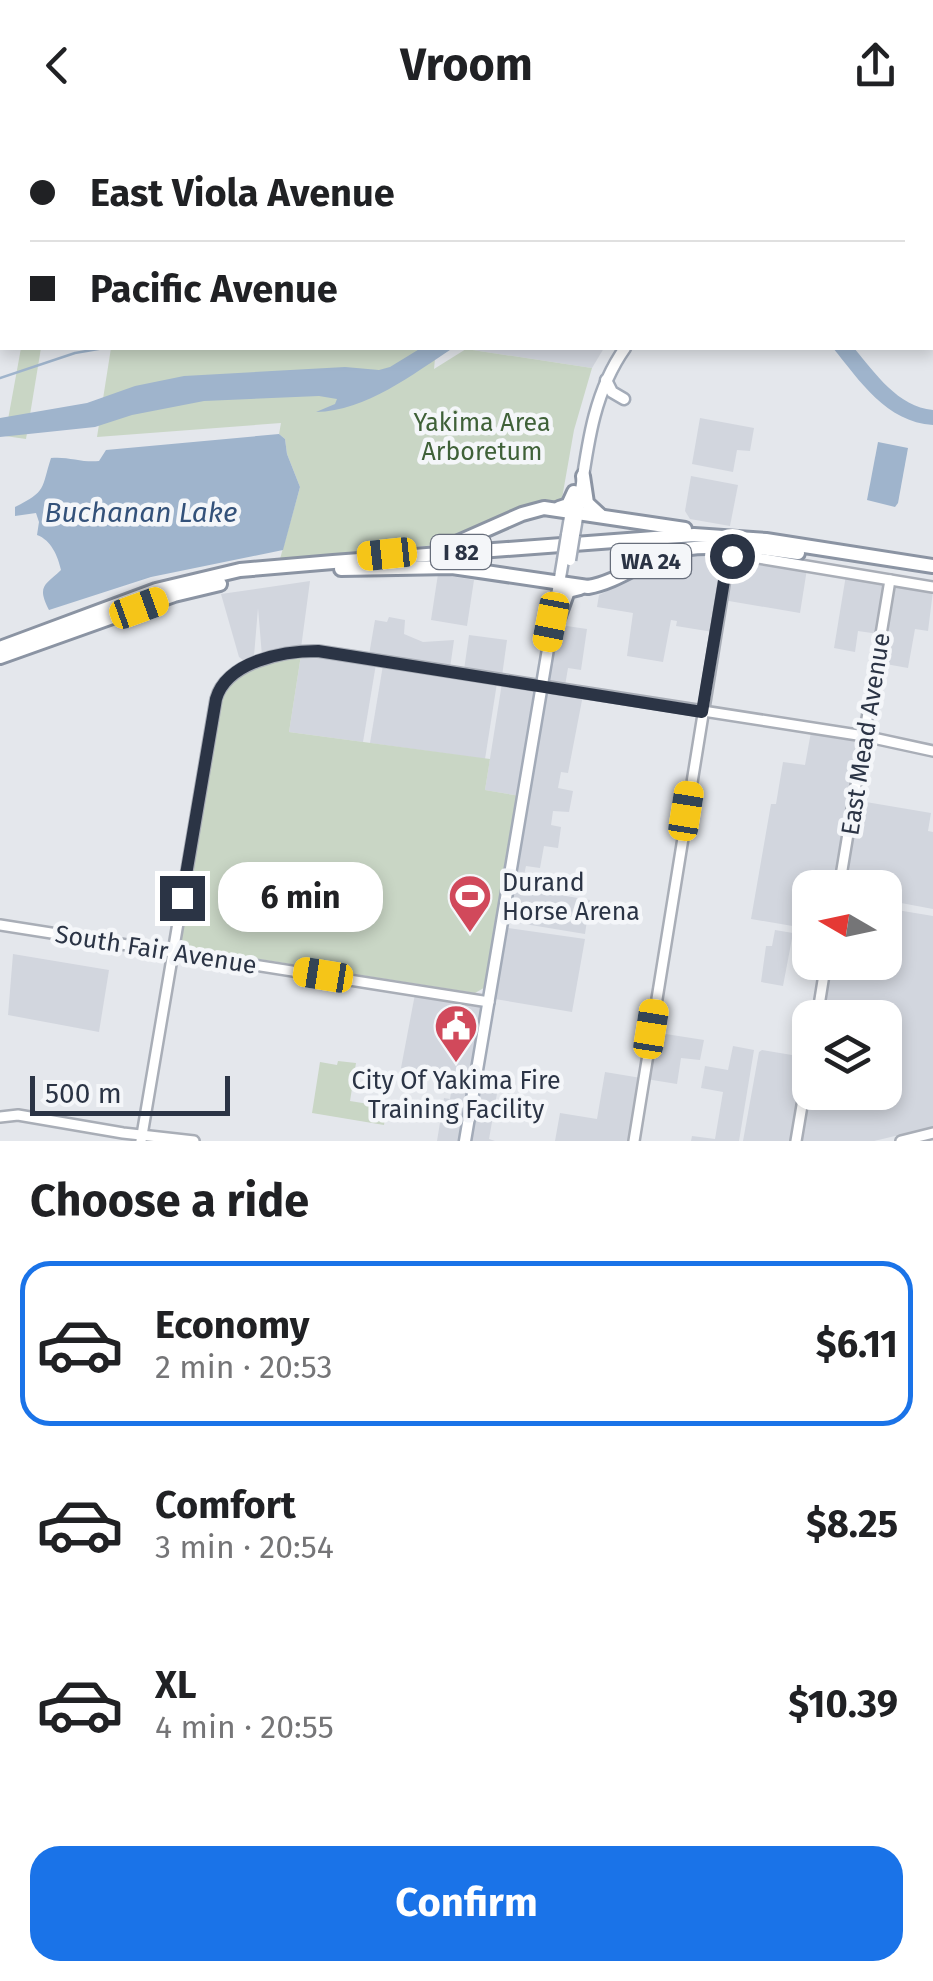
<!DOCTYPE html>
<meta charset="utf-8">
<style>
:root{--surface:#fff;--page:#f2f2f2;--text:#202124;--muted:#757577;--line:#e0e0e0;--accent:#1a73e8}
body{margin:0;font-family:"Fira Sans",sans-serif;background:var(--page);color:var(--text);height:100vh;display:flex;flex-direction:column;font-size:38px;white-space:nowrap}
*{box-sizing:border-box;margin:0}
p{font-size:32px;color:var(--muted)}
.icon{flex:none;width:55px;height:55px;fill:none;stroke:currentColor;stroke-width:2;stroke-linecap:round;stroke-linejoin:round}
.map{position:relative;height:1011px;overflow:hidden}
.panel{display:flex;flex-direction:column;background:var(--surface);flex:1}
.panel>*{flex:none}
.guide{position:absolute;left:0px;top:0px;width:935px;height:220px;box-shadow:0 5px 15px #0003;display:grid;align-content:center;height:220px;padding:0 30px;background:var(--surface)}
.needle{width:65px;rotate:279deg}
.controls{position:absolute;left:792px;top:740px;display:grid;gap:20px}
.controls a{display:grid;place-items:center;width:110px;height:110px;border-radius:20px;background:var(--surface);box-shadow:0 5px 15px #0003;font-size:50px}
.scale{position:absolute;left:30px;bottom:25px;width:200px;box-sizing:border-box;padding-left:10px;border:5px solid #2b3445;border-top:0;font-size:28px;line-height:35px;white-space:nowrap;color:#2b3445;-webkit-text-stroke:8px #f4f6f9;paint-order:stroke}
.end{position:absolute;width:45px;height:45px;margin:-22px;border:12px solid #2b3445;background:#fff;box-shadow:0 0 0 5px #fff}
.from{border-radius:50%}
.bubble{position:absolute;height:70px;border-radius:30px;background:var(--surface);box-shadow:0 5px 15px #0003;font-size:32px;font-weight:700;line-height:70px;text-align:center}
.car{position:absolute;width:30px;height:60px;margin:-30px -15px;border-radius:12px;box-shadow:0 0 8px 2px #0007;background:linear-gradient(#f5c518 24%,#345 0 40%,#f5c518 0 76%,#345 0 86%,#f5c518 0)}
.guide b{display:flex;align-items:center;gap:35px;height:95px;font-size:38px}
.guide b+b{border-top:2px solid var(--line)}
.guide i{width:25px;height:25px;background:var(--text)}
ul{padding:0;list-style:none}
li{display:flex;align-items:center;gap:30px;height:165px;margin:0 20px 15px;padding:0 10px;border:5px solid transparent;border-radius:30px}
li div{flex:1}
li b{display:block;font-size:38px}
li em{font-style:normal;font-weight:700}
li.current{border-color:var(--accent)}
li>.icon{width:90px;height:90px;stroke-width:1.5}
h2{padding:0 30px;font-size:45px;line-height:120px}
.cta{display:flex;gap:20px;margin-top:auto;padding:20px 30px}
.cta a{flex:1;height:115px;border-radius:30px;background:var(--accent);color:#fff;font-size:40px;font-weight:700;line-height:115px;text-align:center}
header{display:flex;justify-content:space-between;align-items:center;height:130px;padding:0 30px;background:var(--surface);font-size:45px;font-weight:700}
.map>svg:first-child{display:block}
</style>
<header><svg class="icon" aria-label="back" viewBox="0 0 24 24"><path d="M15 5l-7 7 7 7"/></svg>Vroom<svg class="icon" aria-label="share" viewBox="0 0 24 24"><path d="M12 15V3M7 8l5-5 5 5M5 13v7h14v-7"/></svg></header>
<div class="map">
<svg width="933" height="1011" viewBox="0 0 933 1011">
<rect width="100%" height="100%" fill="#e4e7ec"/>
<g fill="#d2d6de">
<polygon points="468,218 604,218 592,238 466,219"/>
<polygon points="700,288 754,298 750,321 737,320 733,342 692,334"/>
<polygon points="691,346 738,355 730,396 690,389 685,381"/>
<polygon points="699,425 725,425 713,502 676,496 677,491 671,490 663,532 627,526 633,483 597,477 599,465 668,431"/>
<polygon points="732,428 807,439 800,483 723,470"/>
<polygon points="438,444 474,450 467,496 431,490"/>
<polygon points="846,445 887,452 879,504 858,501 855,522 834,518"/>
<polygon points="310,451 301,518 262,526 258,478 254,526 243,530 239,527 221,464"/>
<polygon points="896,455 933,461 928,501 915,499 908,538 880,533 893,457"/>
<polygon points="389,487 405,490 404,504 423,512 454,510 450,538 369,525 375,490 387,492"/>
<polygon points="560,495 587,499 581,540 568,538 565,556 550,553 547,548 552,516 557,516"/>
<polygon points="469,505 507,510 502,546 464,540"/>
<polygon points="318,524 376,534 363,612 289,602 301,525"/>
<polygon points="383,535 497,553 485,629 370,613"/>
<polygon points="502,553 535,559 520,666 485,660"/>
<polygon points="548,560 583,565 568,643 561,642 558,658 573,661 569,682 553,681 551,695 561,697 558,718 544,716 540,738 526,736 522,754 513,751"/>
<polygon points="811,602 857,610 860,614 836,757 810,758 810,799 751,789 771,674 776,674 783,632 805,635"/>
<polygon points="860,671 931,683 928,701 933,702 933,779 885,770 885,758 844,757"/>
<polygon points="512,757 590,770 585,804 507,791"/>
<polygon points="885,778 933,786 933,997 874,1011 799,1011 810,954 810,962 885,962 885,888 821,887 830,833 885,832"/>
<polygon points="508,798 585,809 572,882 495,869"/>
<polygon points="775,800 793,803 783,856 761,852 766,816 772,816"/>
<polygon points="13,824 109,840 99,902 8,885"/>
<polygon points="415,864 485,875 462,1011 437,1011 444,968 450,969 454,946 401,938"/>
<polygon points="653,902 704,910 700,930 681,928 677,954 646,949"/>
<polygon points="733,916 754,920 739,1011 691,1011 692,1006 715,1009 723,962 701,958 705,936 728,940"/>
<polygon points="762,920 804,927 806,930 792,1011 743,1011 759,922"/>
<polygon points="605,942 641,948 631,1011 555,1011 560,983 597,989"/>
<polygon points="479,948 499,952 489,1009 495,1011 469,1011"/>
</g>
<g fill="#c9d6c5">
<polygon points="21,218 41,218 26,309 5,306"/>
<polygon points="111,218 436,218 434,239 466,219 592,238 574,300 561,374 436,415 280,429 300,357 287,324 285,309 279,304 281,293 97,307"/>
<path d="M301,525L289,602L490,629L485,660L520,666L489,855L475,863L182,817L179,813L220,566C236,536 270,533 301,525Z"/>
<polygon points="338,931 356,933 350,971 387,977 384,995 312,983 320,932 337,935"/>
</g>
<g fill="#9fb4cc">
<path d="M421,218H453C413,244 366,281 316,282L335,274L337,269L319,266L204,271L132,285L95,297L0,307V288L87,273L135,256L184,246L345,237L379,240L390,237Z"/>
<path d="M833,218H854C875,243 898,277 933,280V295C886,292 860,251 833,218Z"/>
<path d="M279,304L285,309L287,324L300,357L283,420L151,447L49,480C37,456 44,456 61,440C58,426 51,410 37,405L39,392L36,383L15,386V377C47,361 41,359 51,328C67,326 83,333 99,331L106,320Z"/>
<polygon points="878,312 908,318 898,373 895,377 867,370"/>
</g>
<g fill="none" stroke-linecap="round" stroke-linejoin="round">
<polyline stroke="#9fb4cc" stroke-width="2.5" points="0,248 75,223 104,218"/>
<g stroke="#a9aeb7" stroke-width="14">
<g id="secondary">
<polyline points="839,758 890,450"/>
<polyline points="0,795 489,872"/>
<polyline points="817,888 826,832"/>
<polyline points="0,987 18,985 123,1003 194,1011"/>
<path d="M141,1011L216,569C226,533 284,520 318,521L864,606L933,621"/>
<polyline points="634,1011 728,430 740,425 933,457"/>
<polyline points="796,1011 810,928"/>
<polyline points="901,1011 933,1003"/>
</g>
</g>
<g stroke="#a3abb8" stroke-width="15">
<g id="primary">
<polyline points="932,22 933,22"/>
<polyline points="606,250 612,262 624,269"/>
<polyline points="567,405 572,375"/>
<path d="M574,405C586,341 586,273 625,218"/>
<polyline points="465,1011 563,430"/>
</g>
</g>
<g stroke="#8b94a3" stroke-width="18">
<g id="highway">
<polyline points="583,346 587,373 600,385"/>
<polyline points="559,378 568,375 574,362"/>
<polyline points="738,415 798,423"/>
<polyline points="445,418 522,384 544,378 685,399"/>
<path d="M341,439L452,437L588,457C618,452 642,431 671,422C694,415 720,417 744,419"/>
<polyline points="556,494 568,461 580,458"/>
<polyline points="0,518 156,460 240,440 333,432 694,405 766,410 933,436"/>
<polyline points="0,527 174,465 220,454"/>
</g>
</g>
<use href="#secondary" stroke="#fff" stroke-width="9"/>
<use href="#primary" stroke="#fff" stroke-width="10"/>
<use href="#highway" stroke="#fff" stroke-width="12"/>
<g stroke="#a3abb8" stroke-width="15" stroke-linecap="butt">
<g id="primary-bridge">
<polyline points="563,430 567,405"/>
<polyline points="570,430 574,405"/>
</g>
</g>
<use href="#primary-bridge" stroke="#fff" stroke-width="10"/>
</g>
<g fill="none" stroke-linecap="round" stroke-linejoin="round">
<path stroke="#2b3445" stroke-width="12" d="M182,768L216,569C227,531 283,521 318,521L702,582L727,433L732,426"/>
</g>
<defs>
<g id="stadium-pin" transform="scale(2.25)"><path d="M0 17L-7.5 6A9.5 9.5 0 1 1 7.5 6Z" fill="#d1495b" stroke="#f4f6f9"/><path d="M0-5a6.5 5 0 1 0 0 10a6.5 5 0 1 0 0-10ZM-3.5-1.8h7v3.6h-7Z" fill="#fff"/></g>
<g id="civic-pin" transform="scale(2.25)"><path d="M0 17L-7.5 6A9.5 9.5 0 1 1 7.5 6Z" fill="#d1495b" stroke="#f4f6f9"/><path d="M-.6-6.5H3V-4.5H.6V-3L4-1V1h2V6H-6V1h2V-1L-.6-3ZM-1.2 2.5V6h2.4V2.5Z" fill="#fff"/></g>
</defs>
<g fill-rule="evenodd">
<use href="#stadium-pin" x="470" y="766"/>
<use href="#civic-pin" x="456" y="896"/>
</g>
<g text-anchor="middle" stroke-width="9" stroke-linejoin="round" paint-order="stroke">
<g fill="#f4f6f9" stroke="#676e7b" stroke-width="2.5">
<rect x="431" y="405" width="60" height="34" rx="8"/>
<rect x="611" y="414" width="80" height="34" rx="8"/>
</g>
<g font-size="22" font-weight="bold" fill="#2b3445">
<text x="461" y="430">I 82</text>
<text x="651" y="439">WA 24</text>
</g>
<g font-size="25" fill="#3f6138" stroke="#f4f6f9">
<text x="482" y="301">Yakima Area<tspan x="482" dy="29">Arboretum</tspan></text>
</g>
<g font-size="25" fill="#2b3445" stroke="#f4f6f9">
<text transform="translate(865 604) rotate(-81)" y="9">East Mead Avenue</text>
<text transform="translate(156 819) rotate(9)" y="9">South Fair Avenue</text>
</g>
<g font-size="25" fill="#2b3445" stroke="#f4f6f9" text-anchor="start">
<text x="502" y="761">Durand<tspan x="502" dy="29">Horse Arena</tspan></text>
<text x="456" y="959" text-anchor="middle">City Of Yakima Fire<tspan x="456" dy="29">Training Facility</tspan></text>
</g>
<g font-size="28" font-style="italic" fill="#34527a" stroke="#f4f6f9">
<text x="141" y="392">Buchanan Lake</text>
</g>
</g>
</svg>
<div class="controls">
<a><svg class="needle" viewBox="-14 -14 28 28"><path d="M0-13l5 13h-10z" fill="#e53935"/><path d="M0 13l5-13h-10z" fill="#757577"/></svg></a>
<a><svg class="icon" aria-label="layers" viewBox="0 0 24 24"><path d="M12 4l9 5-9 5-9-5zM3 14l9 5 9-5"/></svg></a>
</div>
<div class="scale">500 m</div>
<i class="end from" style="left:732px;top:426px"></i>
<i class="end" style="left:182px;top:768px"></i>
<div class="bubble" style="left:218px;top:732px;width:165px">6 min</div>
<i class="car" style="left:387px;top:424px;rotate:264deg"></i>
<i class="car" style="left:139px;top:478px;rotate:70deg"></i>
<i class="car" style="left:551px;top:492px;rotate:191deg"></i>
<i class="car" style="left:686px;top:681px;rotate:9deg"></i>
<i class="car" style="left:323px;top:845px;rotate:279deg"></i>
<i class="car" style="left:651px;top:899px;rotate:9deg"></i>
<div class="guide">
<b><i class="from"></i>East Viola Avenue</b>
<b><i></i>Pacific Avenue</b>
</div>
</div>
<section class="panel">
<h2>Choose a ride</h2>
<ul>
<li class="current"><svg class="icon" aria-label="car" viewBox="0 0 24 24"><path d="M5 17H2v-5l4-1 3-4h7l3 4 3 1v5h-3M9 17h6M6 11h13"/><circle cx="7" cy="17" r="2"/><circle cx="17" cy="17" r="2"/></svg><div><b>Economy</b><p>2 min · 20:53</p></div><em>$6.11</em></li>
<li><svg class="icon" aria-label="car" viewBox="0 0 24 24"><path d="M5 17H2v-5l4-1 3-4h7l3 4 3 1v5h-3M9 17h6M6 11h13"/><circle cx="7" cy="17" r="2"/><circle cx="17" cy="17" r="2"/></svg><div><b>Comfort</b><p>3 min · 20:54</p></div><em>$8.25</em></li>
<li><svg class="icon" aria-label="car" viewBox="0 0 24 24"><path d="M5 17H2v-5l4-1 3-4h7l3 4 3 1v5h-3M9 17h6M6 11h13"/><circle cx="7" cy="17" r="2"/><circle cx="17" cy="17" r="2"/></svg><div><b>XL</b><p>4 min · 20:55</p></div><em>$10.39</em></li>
</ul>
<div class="cta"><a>Confirm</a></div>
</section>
